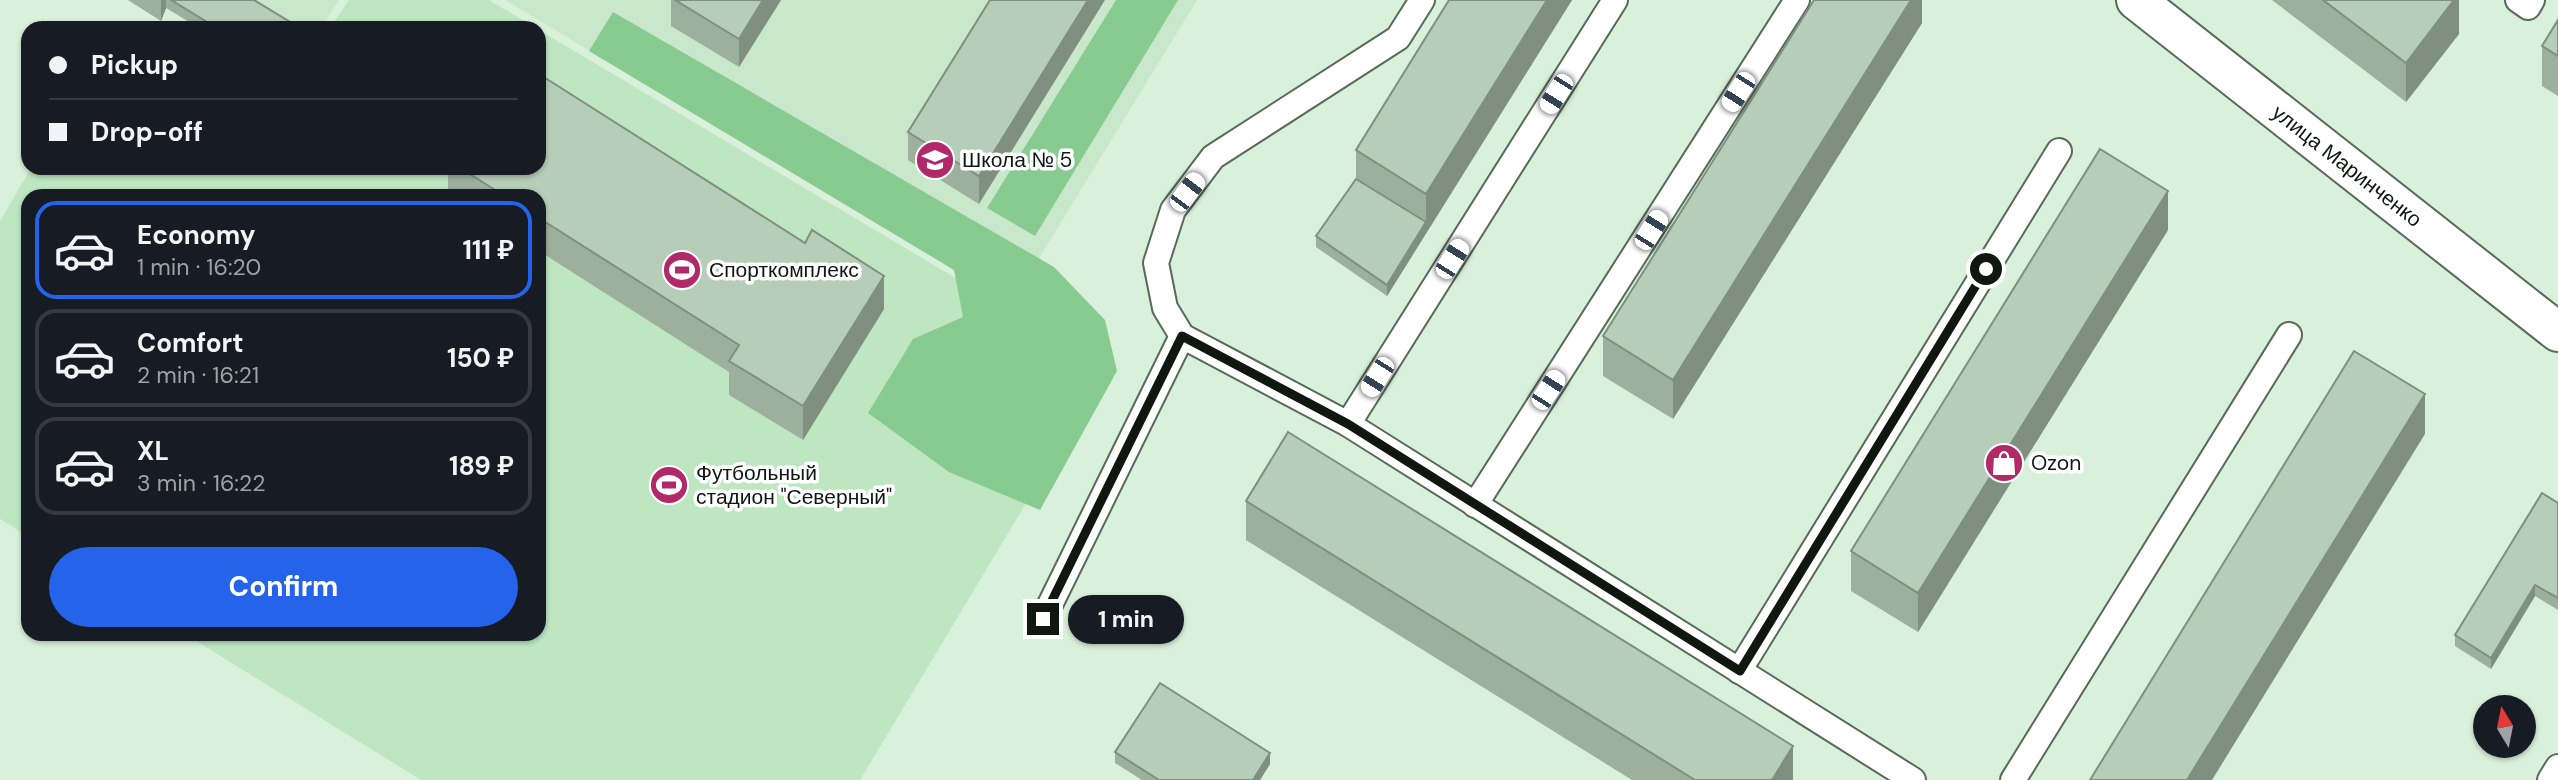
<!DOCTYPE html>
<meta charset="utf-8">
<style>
:root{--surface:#171b24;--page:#242831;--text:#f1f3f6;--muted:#9ea1a6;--line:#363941;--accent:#2563eb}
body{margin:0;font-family:"DM Sans",sans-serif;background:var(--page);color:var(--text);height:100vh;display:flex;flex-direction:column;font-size:26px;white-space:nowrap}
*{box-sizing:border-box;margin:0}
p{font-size:23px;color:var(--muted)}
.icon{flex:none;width:38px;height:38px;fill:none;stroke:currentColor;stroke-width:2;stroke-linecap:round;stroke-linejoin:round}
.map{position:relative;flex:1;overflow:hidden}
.details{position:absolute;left:21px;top:189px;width:525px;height:452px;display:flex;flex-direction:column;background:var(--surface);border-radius:21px;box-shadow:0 2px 5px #0004}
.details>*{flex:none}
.top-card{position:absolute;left:21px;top:21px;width:525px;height:154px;border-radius:21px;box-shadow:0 2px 5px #0004;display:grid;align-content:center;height:154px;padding:0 28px;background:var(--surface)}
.needle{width:46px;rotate:350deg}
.tools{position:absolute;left:2473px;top:695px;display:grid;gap:14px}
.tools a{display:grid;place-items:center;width:63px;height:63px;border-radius:50%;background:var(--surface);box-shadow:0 2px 5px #0004;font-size:35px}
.end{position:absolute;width:32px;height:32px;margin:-16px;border:9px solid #0f1710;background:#fff;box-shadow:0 0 0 4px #fff}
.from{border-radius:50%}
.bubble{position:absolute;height:49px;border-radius:24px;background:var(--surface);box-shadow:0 2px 5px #0004;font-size:23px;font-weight:700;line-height:49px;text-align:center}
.car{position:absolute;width:21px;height:42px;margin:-21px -10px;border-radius:9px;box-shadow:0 0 5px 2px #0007;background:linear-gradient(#fff 24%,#345 0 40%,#fff 0 76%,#345 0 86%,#fff 0)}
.top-card b{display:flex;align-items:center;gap:24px;height:66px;font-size:26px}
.top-card b+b{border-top:2px solid var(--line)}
.top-card i{width:18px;height:18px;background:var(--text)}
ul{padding:12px 0 0;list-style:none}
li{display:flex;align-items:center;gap:21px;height:98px;margin:0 14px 10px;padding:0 14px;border:4px solid var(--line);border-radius:21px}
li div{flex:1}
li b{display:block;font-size:26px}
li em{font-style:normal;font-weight:700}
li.selected{border-color:var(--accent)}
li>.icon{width:63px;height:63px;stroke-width:1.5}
.action{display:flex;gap:14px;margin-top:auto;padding:14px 28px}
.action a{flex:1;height:80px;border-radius:42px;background:var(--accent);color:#fff;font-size:28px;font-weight:700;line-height:80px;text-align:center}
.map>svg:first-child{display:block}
</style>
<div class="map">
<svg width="2558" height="780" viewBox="0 0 2558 780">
<rect width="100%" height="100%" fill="#d9f1db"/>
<g fill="#c9e7cb">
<polygon points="250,0 339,0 321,28 293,28"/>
<polygon points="505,0 1197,0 1011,304"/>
</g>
<g fill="#bee6c1">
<polygon points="349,0 489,0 536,28 330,28"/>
<polygon points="539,30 1107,368 860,780 421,780 185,634 539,634 539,196 28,196 28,536 0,519 0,221 31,168 539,168"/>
</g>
<g fill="#88cb90">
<polygon points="1116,0 1178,0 1035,236 987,208"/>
<polygon points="613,12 1054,267 1105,320 1117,371 1040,510 949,472 868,413 913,339 963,317 954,270 589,51"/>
</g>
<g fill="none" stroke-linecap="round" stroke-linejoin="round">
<g stroke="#566b58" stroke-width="28">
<g id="lane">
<polyline points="1422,0 1398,38 1213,157 1173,210 1156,263 1165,308 1182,336 1348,424 1913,780"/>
<polyline points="2518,0 2528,7 2532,0"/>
<polyline points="1348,424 1615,0"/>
<polyline points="1475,505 1797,0"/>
<polyline points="1043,619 1182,336"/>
<polyline points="1739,671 2059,151"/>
<polyline points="2013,780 2289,335"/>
<polyline points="2550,780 2558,767"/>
</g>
</g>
<g stroke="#566b58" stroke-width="42">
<polyline id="street" points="2136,0 2558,332"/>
</g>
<use href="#lane" stroke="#fff" stroke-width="24"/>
<use href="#street" stroke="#fff" stroke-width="38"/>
</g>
<g fill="#9db09e">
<polygon points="128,0 254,0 300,28 199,28 166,8 161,21"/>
<polygon points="671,0 781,0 739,67 671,26"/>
<polygon points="990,0 979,204 908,160 908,132"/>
<polygon points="1449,0 1572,0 1387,296 1316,247 1316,236 1356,179 1356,150"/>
<polygon points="1922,0 1922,23 1673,419 1603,376 1603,336"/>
<polygon points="2272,0 2459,0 2459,34 2406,102"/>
<polygon points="2558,20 2558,96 2542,86 2542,46"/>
<polygon points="448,168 539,168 884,309 803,440 729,395 729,372 539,251 539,196 452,196 448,193"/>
<polygon points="2168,230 1918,632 1851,591 1851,551"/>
<polygon points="1246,501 1793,780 1632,780 1246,540"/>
<polygon points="2558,503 2558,610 2535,596 2491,669 2455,646 2455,635"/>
<polygon points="1115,752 1270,764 1260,780 1142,780 1115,763"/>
</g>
<g fill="#7f9081">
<polygon points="161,0 166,0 166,8 161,21"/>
<polygon points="763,0 781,0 739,67 739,39"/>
<polygon points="1088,0 1105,0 979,204 979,176"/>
<polygon points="1547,0 1572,0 1387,296 1387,285 1426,222 1426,194"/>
<polygon points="1911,0 1922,0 1922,23 1673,419 1673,380"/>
<polygon points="2454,0 2459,0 2459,34 2406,102 2406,63"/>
<polygon points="2168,191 2168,230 1918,632 1918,593"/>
<polygon points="884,276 884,309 803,440 803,406"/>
<polygon points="2425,394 2425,434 2212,780 2187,780"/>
<polygon points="2535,585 2535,596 2491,669 2491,658"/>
<polygon points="1793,746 1793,780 1772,780"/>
<polygon points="1270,753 1270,764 1260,780 1253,780"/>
</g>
<g fill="#b6cdb8" stroke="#7f9081" stroke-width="2">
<polygon points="171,0 254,0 300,28 217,28"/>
<polygon points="675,0 763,0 739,39"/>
<polygon points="990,0 1088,0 979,176 908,132"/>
<polygon points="1449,0 1547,0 1426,194 1356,150"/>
<polygon points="1814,0 1911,0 1673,380 1603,336"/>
<polygon points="2323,0 2454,0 2406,63"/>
<polygon points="2558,20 2558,56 2542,46"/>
<polygon points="539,74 805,243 812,230 884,276 803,406 729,361 739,345 539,218 539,196 505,196 460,168 539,168"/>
<polygon points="2100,149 2168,191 1918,593 1851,551"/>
<polygon points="1356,179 1426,222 1387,285 1316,236"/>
<polygon points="2354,351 2425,394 2187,780 2090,780"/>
<polygon points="1288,432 1793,746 1772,780 1695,780 1246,501"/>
<polygon points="2542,493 2558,503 2558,598 2535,585 2491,658 2455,635"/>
<polygon points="1160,683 1270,753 1253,780 1159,780 1115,752"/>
</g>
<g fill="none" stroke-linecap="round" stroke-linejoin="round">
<polyline stroke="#0f1710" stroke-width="9" points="1043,619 1182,336 1348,424 1740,671 1986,269"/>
</g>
<defs>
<g id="school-disc" transform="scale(2.0125)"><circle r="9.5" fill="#b2296a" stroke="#fff"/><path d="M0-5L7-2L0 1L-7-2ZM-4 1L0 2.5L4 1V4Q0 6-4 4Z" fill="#fff"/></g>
<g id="stadium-disc" transform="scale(2.0125)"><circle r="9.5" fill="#b2296a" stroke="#fff"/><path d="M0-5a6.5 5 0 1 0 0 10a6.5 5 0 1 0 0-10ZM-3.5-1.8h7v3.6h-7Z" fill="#fff"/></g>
<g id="shop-disc" transform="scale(2.0125)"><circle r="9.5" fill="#b2296a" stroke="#fff"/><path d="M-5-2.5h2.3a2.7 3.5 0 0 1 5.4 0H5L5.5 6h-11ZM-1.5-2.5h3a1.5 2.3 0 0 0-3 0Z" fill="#fff"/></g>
</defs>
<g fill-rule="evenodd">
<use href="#school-disc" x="935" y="160"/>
<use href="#stadium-disc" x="682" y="270"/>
<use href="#shop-disc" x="2004" y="463"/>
<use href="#stadium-disc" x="669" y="485"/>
</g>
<g text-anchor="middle" stroke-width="7" stroke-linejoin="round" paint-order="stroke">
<g font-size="21" fill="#0f1710" stroke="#fff" text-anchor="start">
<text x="962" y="167">Школа № 5</text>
<text x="709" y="277">Спорткомплекс</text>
<text x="2031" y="470">Ozon</text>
<text x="696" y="480">Футбольный<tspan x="696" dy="24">стадион "Северный"</tspan></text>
</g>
<g font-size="21" fill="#0f1710" stroke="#fff">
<text transform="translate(2347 166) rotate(38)" y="7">улица Маринченко</text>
</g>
</g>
</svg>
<div class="tools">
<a><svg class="needle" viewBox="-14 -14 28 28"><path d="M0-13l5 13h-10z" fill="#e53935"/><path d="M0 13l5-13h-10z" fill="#9ea1a6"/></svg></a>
</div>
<i class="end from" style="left:1986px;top:269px"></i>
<i class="end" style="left:1043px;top:619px"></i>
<div class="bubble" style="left:1068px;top:595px;width:116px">1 min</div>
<i class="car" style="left:1738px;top:92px;rotate:213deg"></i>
<i class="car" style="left:1556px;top:94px;rotate:212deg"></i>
<i class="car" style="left:1187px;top:192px;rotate:37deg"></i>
<i class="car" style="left:1651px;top:230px;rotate:32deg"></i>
<i class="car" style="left:1452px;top:259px;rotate:32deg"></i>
<i class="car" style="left:1377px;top:377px;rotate:212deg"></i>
<i class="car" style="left:1548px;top:390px;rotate:33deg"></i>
<div class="top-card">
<b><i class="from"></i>Pickup</b>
<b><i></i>Drop-off</b>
</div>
<section class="details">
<ul>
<li class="selected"><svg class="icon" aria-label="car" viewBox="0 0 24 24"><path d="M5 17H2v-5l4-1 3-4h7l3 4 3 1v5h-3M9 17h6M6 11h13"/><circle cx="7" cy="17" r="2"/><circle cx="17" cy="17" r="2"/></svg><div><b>Economy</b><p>1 min · 16:20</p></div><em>111 ₽</em></li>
<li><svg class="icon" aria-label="car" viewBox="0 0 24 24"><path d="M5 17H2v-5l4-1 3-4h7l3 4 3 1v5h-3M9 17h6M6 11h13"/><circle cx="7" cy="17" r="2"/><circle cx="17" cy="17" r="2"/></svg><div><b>Comfort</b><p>2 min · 16:21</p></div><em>150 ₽</em></li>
<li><svg class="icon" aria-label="car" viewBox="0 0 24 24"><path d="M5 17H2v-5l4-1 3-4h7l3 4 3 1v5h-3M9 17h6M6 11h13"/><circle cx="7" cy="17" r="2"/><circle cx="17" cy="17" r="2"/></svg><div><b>XL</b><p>3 min · 16:22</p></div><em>189 ₽</em></li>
</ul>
<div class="action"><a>Confirm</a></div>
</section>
</div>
